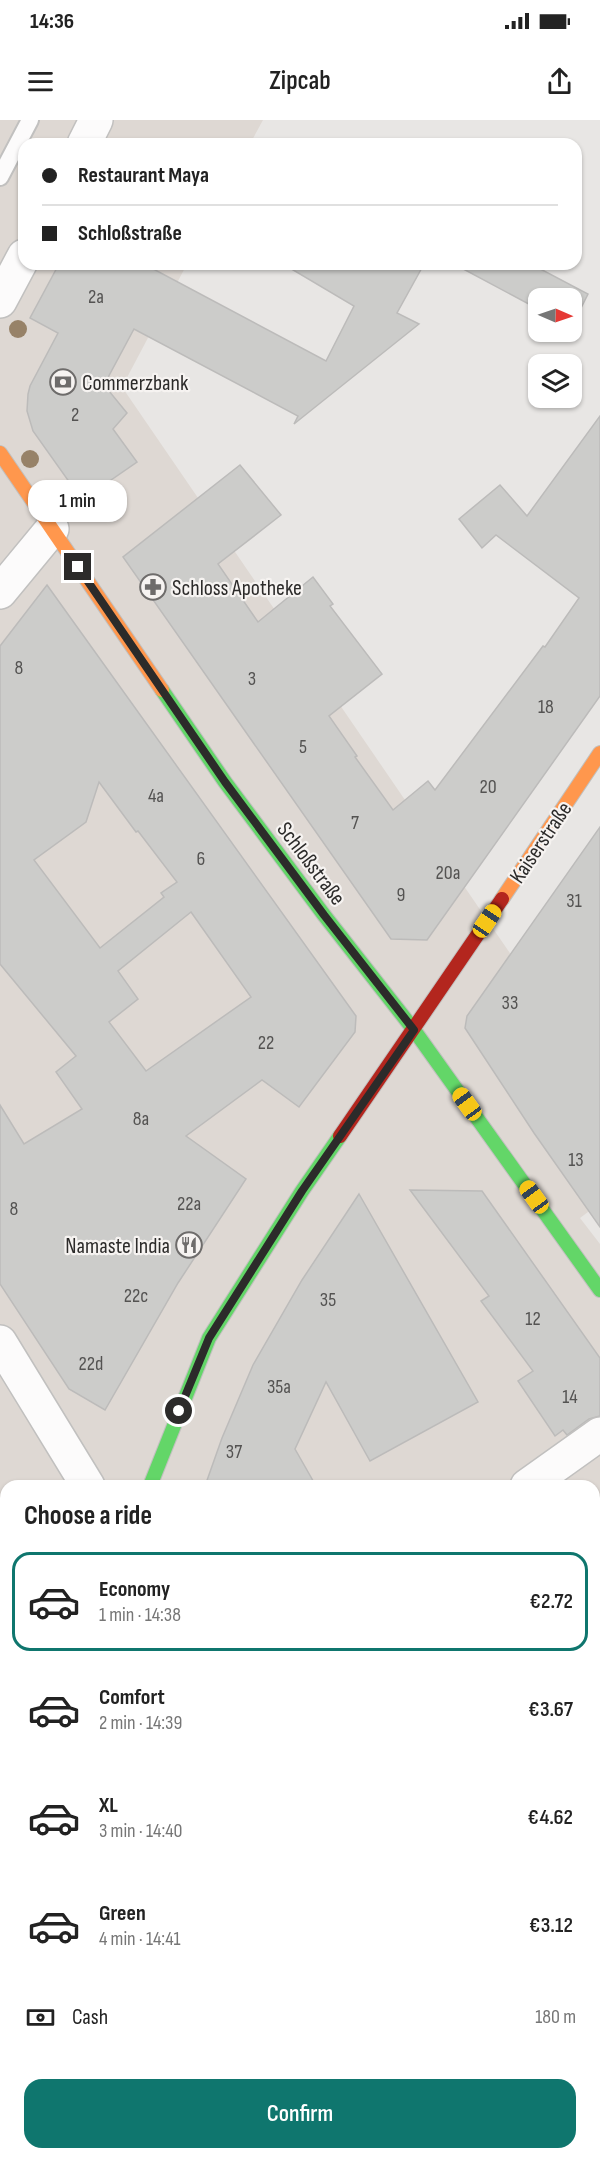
<!DOCTYPE html>
<meta charset="utf-8">
<style>
:root{--surface:#fff;--page:#f2f2f2;--text:#222;--muted:#767676;--line:#e0e0e0;--accent:#0f766e}
body{margin:0;font-family:"Sofia Sans Condensed",sans-serif;background:var(--page);color:var(--text);height:100vh;display:flex;flex-direction:column;font-size:22px;white-space:nowrap}
*{box-sizing:border-box;margin:0}
p{font-size:20px;color:var(--muted)}
.icon{flex:none;width:33px;height:33px;fill:none;stroke:currentColor;stroke-width:2;stroke-linecap:round;stroke-linejoin:round}
.map{position:relative;flex:1;overflow:hidden}
.side{position:absolute;left:0px;top:1360px;width:600px;height:680px;display:flex;flex-direction:column;background:var(--surface);border-radius:18px 18px 0 0;box-shadow:0 2px 4px #0004}
.side>*{flex:none}
.guide{position:absolute;left:18px;top:18px;width:564px;height:132px;border-radius:18px;box-shadow:0 2px 4px #0004;display:grid;align-content:center;height:132px;padding:0 24px;background:var(--surface)}
.needle{width:39px;rotate:92deg}
.tools{position:absolute;left:528px;top:168px;display:grid;gap:12px}
.tools a{display:grid;place-items:center;width:54px;height:54px;border-radius:12px;background:var(--surface);box-shadow:0 2px 4px #0004;font-size:30px}
.end{position:absolute;width:27px;height:27px;margin:-14px;border:8px solid #2c2b2a;background:#fff;box-shadow:0 0 0 3px #fff}
.from{border-radius:50%}
.bubble{position:absolute;height:42px;border-radius:18px;background:var(--surface);box-shadow:0 2px 4px #0004;font-size:20px;font-weight:600;line-height:42px;text-align:center}
.car{position:absolute;width:18px;height:36px;margin:-18px -9px;border-radius:8px;box-shadow:0 0 4px 2px #0007;background:linear-gradient(#f5c518 24%,#345 0 40%,#f5c518 0 76%,#345 0 86%,#f5c518 0)}
.guide b{display:flex;align-items:center;gap:21px;height:57px;font-size:22px}
.guide b+b{border-top:2px solid var(--line)}
.guide i{width:15px;height:15px;background:var(--text)}
ul{padding:0;list-style:none}
li{display:flex;align-items:center;gap:18px;height:99px;margin:0 12px 9px;padding:0 12px;border:3px solid transparent;border-radius:18px}
li div{flex:1}
li b{display:block;font-size:22px}
li em{font-style:normal;font-weight:600}
li.active{border-color:var(--accent)}
li>.icon{width:54px;height:54px;stroke-width:1.5}
h2{padding:0 24px;font-size:27px;line-height:72px}
.pay{display:flex;align-items:center;gap:15px;height:66px;padding:0 24px;font-size:22px}
.pay p{margin-inline-start:auto}
.cta{display:flex;gap:12px;margin-top:auto;padding:12px 24px}
.cta a{flex:1;height:69px;border-radius:18px;background:var(--accent);color:#fff;font-size:24px;font-weight:600;line-height:69px;text-align:center}
.status{display:flex;justify-content:space-between;align-items:center;height:42px;padding:0 30px;background:var(--surface);direction:ltr}
.status svg{height:16px;fill:currentColor}
header{display:flex;justify-content:space-between;align-items:center;height:78px;padding:0 24px;background:var(--surface);font-size:27px;font-weight:600}
.map>svg:first-child{display:block}
</style>
<div class="status"><b>14:36</b><svg viewBox="0 0 49 12"><path d="M0 12V9h3v3zM5 12V6h3v6zM10 12V3h3v9zM15 12V0h3v12zM26 1h20v11H26zM47 4h2v5h-2z"/></svg></div>
<header><svg class="icon" aria-label="menu" viewBox="0 0 24 24"><path d="M4 6h16M4 12h16M4 18h16"/></svg>Zipcab<svg class="icon" aria-label="share" viewBox="0 0 24 24"><path d="M12 15V3M7 8l5-5 5 5M5 13v7h14v-7"/></svg></header>
<div class="map">
<svg width="600" height="2039" viewBox="0 0 600 2039">
<rect width="100%" height="100%" fill="#e8e6e4"/>
<g fill="#ded8d3">
<polygon points="0,0 263,0 250,24 24,24 24,144 187,144 122,267 551,893 600,1083 580,1098 600,1124 600,1861 594,1875 594,1366 6,1366 6,1959 0,1963"/>
<polygon points="594,1879 600,1882 600,2039 227,2039 217,2034 594,2034"/>
<polygon points="56,2034 203,2034 198,2039 52,2039"/>
</g>
<polygon fill="#e0cdbc" points="6,1662 6,1727 0,1735 0,1674"/>
<g fill="#ccccca" stroke="#bcbbba" stroke-width="1.5" fill-rule="evenodd">
<polygon points="59,144 144,144 326,241 354,186 283,144 424,144 397,193 419,204 294,304 298,296 134,209 104,265 127,293 113,309 137,342 82,380 33,311 27,291 28,274 30,266 58,213 30,198"/>
<polygon points="454,144 531,144 588,174 572,206 572,178 538,178 538,189"/>
<polygon points="600,296 600,576 427,820 391,819 123,437 240,345 281,395 218,444 258,502 313,457 333,484 330,486 382,554 329,596 357,636 355,637 393,690 428,661 435,670 543,526 545,527 579,478 496,415 482,428 459,399 500,365 527,396"/>
<path d="M47,465L356,896L355,912L299,987L262,960L186,1016L246,1059L178,1163L105,1290L69,1269L0,1164V985L24,1024L82,989L56,952L76,936L0,844V526ZM99,662L136,712L138,711L177,762L161,773L164,777L100,828L34,740L86,702ZM191,792L251,877L146,951L109,902L138,879L118,851Z"/>
<polygon points="600,707 600,1107 534,1013 465,908 467,896"/>
<polygon points="410,1070 482,1071 600,1238 600,1296 589,1299 567,1315 563,1310 555,1316 518,1261 533,1251 481,1181 489,1176"/>
<polygon points="359,1074 478,1282 370,1341 326,1262 295,1329 316,1366 205,1366 222,1318 253,1245 302,1160"/>
</g>
<g fill="none" stroke-linecap="round" stroke-linejoin="round">
<g stroke="#c1c0bf" stroke-width="20">
<polyline id="lane" points="0,57 30,0"/>
</g>
<g stroke="#c1c0bf" stroke-width="36">
<g id="street">
<polyline points="84,24 96,0"/>
<polyline points="0,181 24,136"/>
<polyline points="0,472 52,409"/>
<polyline points="0,1222 88,1366"/>
<polyline points="527,1366 600,1314"/>
<polyline points="0,1484 6,1479"/>
<polyline points="67,2039 71,2034"/>
</g>
</g>
<g stroke="#c1c0bf" stroke-width="16">
<g id="fast">
<polyline points="162,570 225,662 324,795 414,910 600,1170"/>
<polyline points="150,1366 209,1218 302,1071 340,1016"/>
<polyline points="490,2034 501,2039"/>
</g>
</g>
<g stroke="#c1c0bf" stroke-width="16">
<g id="slow">
<polyline points="0,333 162,570"/>
<polyline points="502,779 600,633"/>
</g>
</g>
<g stroke="#c1c0bf" stroke-width="16">
<g id="jam">
<polyline points="340,1016 502,779"/>
<polyline points="0,1788 6,1781"/>
</g>
</g>
<use href="#lane" stroke="#fcfbfb" stroke-width="16"/>
<use href="#street" stroke="#fcfbfb" stroke-width="33"/>
<use href="#fast" stroke="#63d668" stroke-width="14"/>
<use href="#slow" stroke="#ff974d" stroke-width="14"/>
<use href="#jam" stroke="#b3261e" stroke-width="14"/>
</g>
<g fill="#978268">
<circle cx="18" cy="209" r="9"/>
<circle cx="30" cy="339" r="9"/>
<circle cx="59" cy="376" r="9"/>
</g>
<g fill="none" stroke-linecap="round" stroke-linejoin="round">
<polyline stroke="#2c2b2a" stroke-width="8" points="78,447 225,662 324,795 414,910 302,1071 209,1218 179,1291"/>
</g>
<defs>
<g id="bank-ring" transform="scale(1.35)"><circle r="9.5" fill="#f6f3f1" stroke="#6e6c6b" stroke-width="1.5"/><path d="M-6-4H6V4H-6ZM0-2.3a2.3 2.3 0 1 0 0 4.6a2.3 2.3 0 1 0 0-4.6Z" fill="#6e6c6b"/></g>
<g id="pharmacy-ring" transform="scale(1.35)"><circle r="9.5" fill="#f6f3f1" stroke="#6e6c6b" stroke-width="1.5"/><path d="M-2-6h4v4h4v4h-4v4h-4v-4h-4v-4h4Z" fill="#6e6c6b"/></g>
<g id="restaurant-ring" transform="scale(1.35)"><circle r="9.5" fill="#f6f3f1" stroke="#6e6c6b" stroke-width="1.5"/><path d="M-5-6h1v4h1v-4h1v4h1v-4h1v5L-1.5 .5V6h-2V.5L-5-1ZM5-6V6H3V1.5H1.5Q1.5-4 5-6Z" fill="#6e6c6b"/></g>
</defs>
<g fill-rule="evenodd">
<use href="#bank-ring" x="63" y="262"/>
<use href="#pharmacy-ring" x="153" y="467"/>
<use href="#restaurant-ring" x="189" y="1125"/>
</g>
<g text-anchor="middle" stroke-width="4.5" stroke-linejoin="round" paint-order="stroke">
<g font-size="20" fill="#545352">
<text x="96" y="183">2a</text>
<text x="75" y="301">2</text>
<text x="19" y="554">8</text>
<text x="252" y="565">3</text>
<text x="546" y="593">18</text>
<text x="303" y="633">5</text>
<text x="488" y="673">20</text>
<text x="156" y="682">4a</text>
<text x="355" y="709">7</text>
<text x="201" y="745">6</text>
<text x="448" y="759">20a</text>
<text x="401" y="781">9</text>
<text x="574" y="787">31</text>
<text x="510" y="889">33</text>
<text x="266" y="929">22</text>
<text x="141" y="1005">8a</text>
<text x="576" y="1046">13</text>
<text x="189" y="1090">22a</text>
<text x="14" y="1095">8</text>
<text x="136" y="1182">22c</text>
<text x="328" y="1186">35</text>
<text x="533" y="1205">12</text>
<text x="91" y="1250">22d</text>
<text x="279" y="1273">35a</text>
<text x="570" y="1283">14</text>
<text x="234" y="1338">37</text>
</g>
<g font-size="22" fill="#2c2b2a" stroke="#f6f3f1" text-anchor="start">
<text x="82" y="270">Commerzbank</text>
<text x="172" y="475">Schloss Apotheke</text>
<text x="170" y="1133" text-anchor="end">Namaste India</text>
</g>
<g font-size="22" fill="#2c2b2a" stroke="#f6f3f1">
<text transform="translate(540 722) rotate(-56)" y="8">Kaiserstraße</text>
<text transform="translate(312 743) rotate(53)" y="8">Schloßstraße</text>
</g>
</g>
</svg>
<div class="tools">
<a><svg class="needle" viewBox="-14 -14 28 28"><path d="M0-13l5 13h-10z" fill="#e53935"/><path d="M0 13l5-13h-10z" fill="#767676"/></svg></a>
<a><svg class="icon" aria-label="layers" viewBox="0 0 24 24"><path d="M12 4l9 5-9 5-9-5zM3 14l9 5 9-5"/></svg></a>
</div>
<i class="end from" style="left:179px;top:1291px"></i>
<i class="end" style="left:78px;top:447px"></i>
<div class="bubble" style="left:28px;top:360px;width:99px">1 min</div>
<i class="car" style="left:487px;top:801px;rotate:34deg"></i>
<i class="car" style="left:467px;top:984px;rotate:324deg"></i>
<i class="car" style="left:534px;top:1077px;rotate:324deg"></i>
<div class="guide">
<b><i class="from"></i>Restaurant Maya</b>
<b><i></i>Schloßstraße</b>
</div>
<section class="side">
<h2>Choose a ride</h2>
<ul>
<li class="active"><svg class="icon" aria-label="car" viewBox="0 0 24 24"><path d="M5 17H2v-5l4-1 3-4h7l3 4 3 1v5h-3M9 17h6M6 11h13"/><circle cx="7" cy="17" r="2"/><circle cx="17" cy="17" r="2"/></svg><div><b>Economy</b><p>1 min · 14:38</p></div><em>€2.72</em></li>
<li><svg class="icon" aria-label="car" viewBox="0 0 24 24"><path d="M5 17H2v-5l4-1 3-4h7l3 4 3 1v5h-3M9 17h6M6 11h13"/><circle cx="7" cy="17" r="2"/><circle cx="17" cy="17" r="2"/></svg><div><b>Comfort</b><p>2 min · 14:39</p></div><em>€3.67</em></li>
<li><svg class="icon" aria-label="car" viewBox="0 0 24 24"><path d="M5 17H2v-5l4-1 3-4h7l3 4 3 1v5h-3M9 17h6M6 11h13"/><circle cx="7" cy="17" r="2"/><circle cx="17" cy="17" r="2"/></svg><div><b>XL</b><p>3 min · 14:40</p></div><em>€4.62</em></li>
<li><svg class="icon" aria-label="car" viewBox="0 0 24 24"><path d="M5 17H2v-5l4-1 3-4h7l3 4 3 1v5h-3M9 17h6M6 11h13"/><circle cx="7" cy="17" r="2"/><circle cx="17" cy="17" r="2"/></svg><div><b>Green</b><p>4 min · 14:41</p></div><em>€3.12</em></li>
</ul>
<div class="pay"><svg class="icon" aria-label="cash" viewBox="0 0 24 24"><path d="M3 7h18v10H3z"/><circle cx="12" cy="12" r="2"/></svg>Cash<p>180 m</p></div>
<div class="cta"><a>Confirm</a></div>
</section>
</div>
